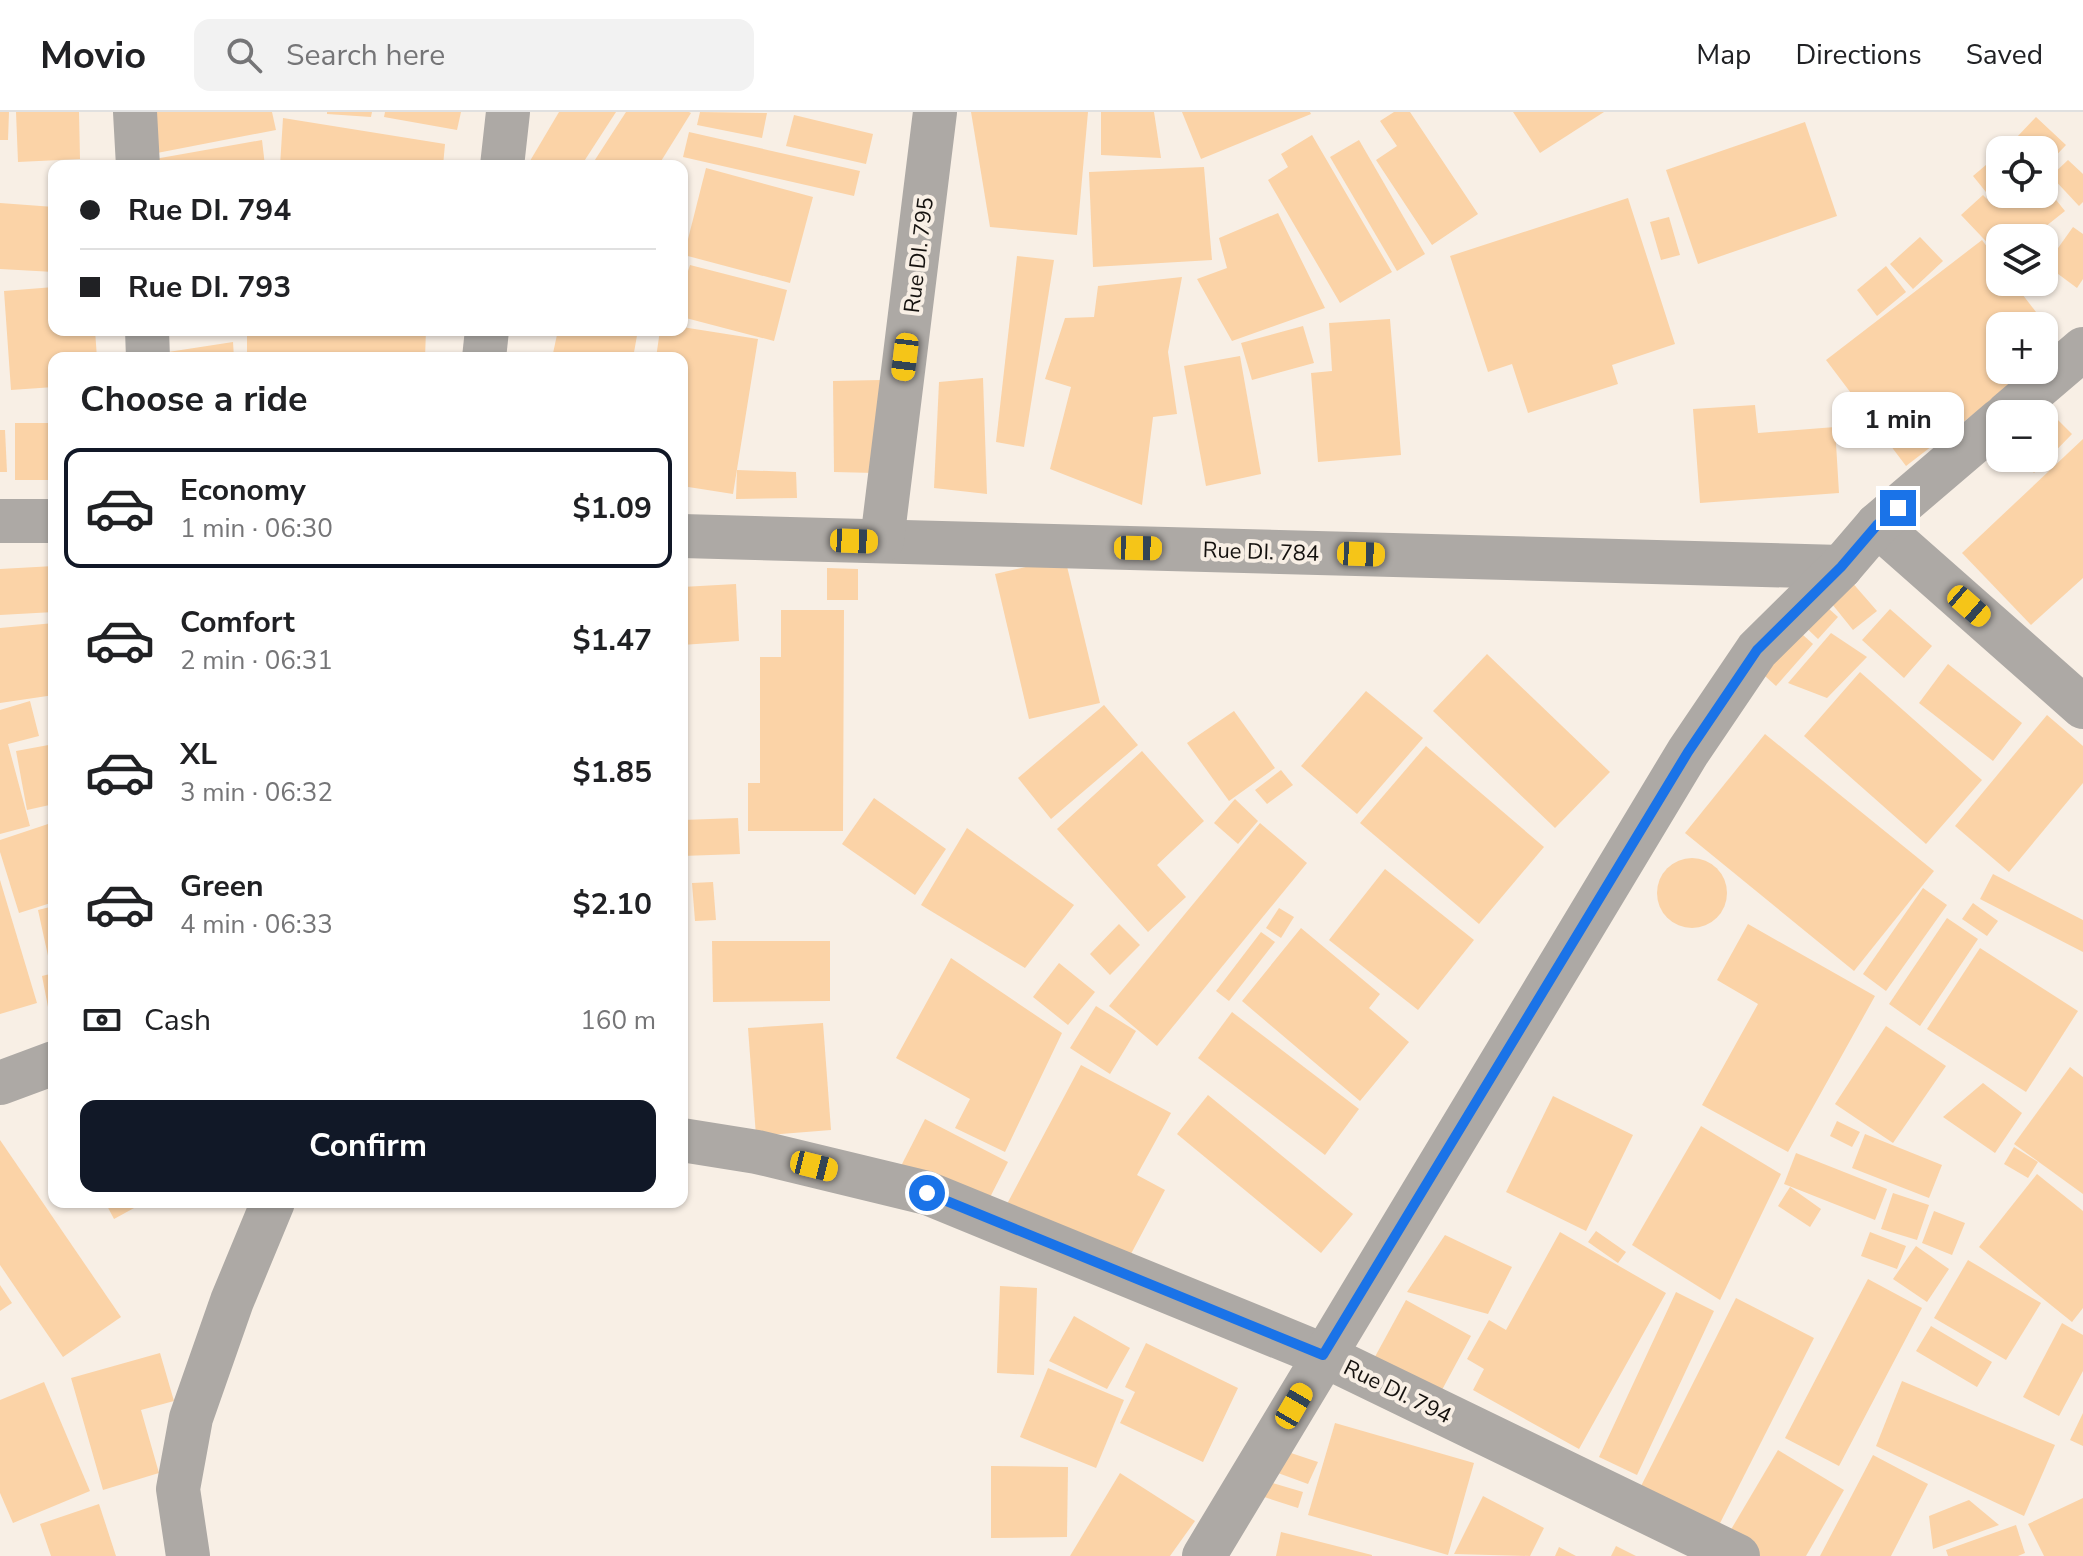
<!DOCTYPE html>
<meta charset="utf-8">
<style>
:root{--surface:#fff;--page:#f2f2f2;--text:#202124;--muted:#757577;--line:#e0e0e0;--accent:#111827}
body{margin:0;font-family:"Nunito Sans",sans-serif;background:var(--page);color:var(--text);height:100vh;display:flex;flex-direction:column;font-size:30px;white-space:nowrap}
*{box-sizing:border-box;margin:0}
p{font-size:26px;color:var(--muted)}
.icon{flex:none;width:44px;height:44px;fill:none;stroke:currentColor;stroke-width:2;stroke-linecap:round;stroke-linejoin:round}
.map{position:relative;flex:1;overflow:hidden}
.side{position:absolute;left:48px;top:240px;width:640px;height:856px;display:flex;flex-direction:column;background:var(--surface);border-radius:16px;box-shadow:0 2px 6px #0004}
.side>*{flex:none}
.top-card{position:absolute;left:48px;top:48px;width:640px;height:176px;border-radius:16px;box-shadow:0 2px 6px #0004;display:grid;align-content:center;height:176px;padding:0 32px;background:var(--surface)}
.tools{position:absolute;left:1986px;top:24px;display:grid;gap:16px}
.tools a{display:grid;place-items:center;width:72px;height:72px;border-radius:16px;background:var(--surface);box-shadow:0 2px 6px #0004;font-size:40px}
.end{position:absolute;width:36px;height:36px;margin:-18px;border:10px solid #1a73e8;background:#fff;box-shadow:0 0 0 4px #fff}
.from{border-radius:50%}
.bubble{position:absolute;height:56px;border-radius:16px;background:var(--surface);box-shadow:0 2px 6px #0004;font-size:26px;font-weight:700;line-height:56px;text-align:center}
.car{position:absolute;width:24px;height:48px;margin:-24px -12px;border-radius:10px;box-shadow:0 0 6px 2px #0007;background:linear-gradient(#f5c518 24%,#345 0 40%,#f5c518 0 76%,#345 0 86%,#f5c518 0)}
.top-card b{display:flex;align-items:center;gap:28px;height:76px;font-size:30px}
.top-card b+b{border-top:2px solid var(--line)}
.top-card i{width:20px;height:20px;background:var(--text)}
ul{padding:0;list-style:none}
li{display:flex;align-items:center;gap:24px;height:120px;margin:0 16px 12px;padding:0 16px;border:4px solid transparent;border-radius:16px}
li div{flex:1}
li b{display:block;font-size:30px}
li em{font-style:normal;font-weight:700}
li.selected{border-color:var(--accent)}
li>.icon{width:72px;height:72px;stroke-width:1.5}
h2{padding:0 32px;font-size:36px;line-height:96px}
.pay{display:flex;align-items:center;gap:20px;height:88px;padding:0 32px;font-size:30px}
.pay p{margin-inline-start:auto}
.button{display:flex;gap:16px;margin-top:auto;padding:16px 32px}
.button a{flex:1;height:92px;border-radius:16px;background:var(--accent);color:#fff;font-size:32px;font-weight:700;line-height:92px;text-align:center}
header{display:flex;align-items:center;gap:48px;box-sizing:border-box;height:112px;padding:0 40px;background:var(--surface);border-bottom:2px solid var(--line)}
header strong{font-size:38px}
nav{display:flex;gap:44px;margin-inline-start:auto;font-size:28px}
.search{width:560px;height:72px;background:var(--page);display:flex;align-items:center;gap:20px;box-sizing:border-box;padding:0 28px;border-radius:16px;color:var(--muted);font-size:30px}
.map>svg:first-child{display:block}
</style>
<header>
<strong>Movio</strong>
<div class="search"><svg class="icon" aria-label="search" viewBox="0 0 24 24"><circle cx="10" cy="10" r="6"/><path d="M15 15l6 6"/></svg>Search here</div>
<nav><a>Map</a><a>Directions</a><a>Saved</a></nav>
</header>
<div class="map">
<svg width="2083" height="1444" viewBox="0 0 2083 1444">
<rect width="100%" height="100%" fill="#f8efe5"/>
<g fill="#fbd3a7">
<polygon points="0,0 9,0 8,28 0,28"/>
<polygon points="16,0 79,0 80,47 18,50"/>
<polygon points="152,0 272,0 276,18 157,41"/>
<polygon points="327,0 372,0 371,5 327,2"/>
<polygon points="385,0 461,0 457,18 384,5"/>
<polygon points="559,0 616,0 581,54 527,54"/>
<polygon points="626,0 689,0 691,1 658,54 591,54"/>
<polygon points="700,0 767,1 762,26 697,13"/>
<polygon points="971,0 1088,0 1077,123 990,115"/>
<polygon points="1101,0 1154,0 1161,46 1101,43"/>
<polygon points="1182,0 1310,0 1311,2 1201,47"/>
<polygon points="1394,0 1410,0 1478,102 1432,133 1376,48 1397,34 1380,9"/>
<polygon points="1513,0 1604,0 1540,41"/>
<polygon points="794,3 873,22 866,52 786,34"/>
<polygon points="2036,5 2066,33 2046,54 2044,38 2030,38 2017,25"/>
<polygon points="283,6 445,32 443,54 280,54"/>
<polygon points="1805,10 1837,104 1698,152 1666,58"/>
<polygon points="689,20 860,59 854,84 683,45"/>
<polygon points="1312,23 1392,160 1340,191 1268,68 1288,55 1281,42"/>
<polygon points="262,28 265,54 150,54 149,48"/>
<polygon points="1359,28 1425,142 1397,159 1330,45"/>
<polygon points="2000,41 2000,76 1990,85 1973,64"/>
<polygon points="2068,48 2083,62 2083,90 2079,94 2051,64"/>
<polygon points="1204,55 1212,148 1093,155 1089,60"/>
<polygon points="706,56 813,85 790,171 684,143"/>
<polygon points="2044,73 2065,99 2031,126 2000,126 2000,144 1961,103 1983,83 1994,94 2007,82 2044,82"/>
<polygon points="1628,86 1675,232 1612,253 1618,272 1528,301 1512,252 1488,260 1450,144"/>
<polygon points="0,91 54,95 54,160 0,157"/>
<polygon points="1278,101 1325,196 1232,229 1197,167 1227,156 1219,126"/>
<polygon points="1669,105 1680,143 1661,148 1650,110"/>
<polygon points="2073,115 2083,122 2083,167 2077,176 2046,153"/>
<polygon points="1920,125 1943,149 1913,177 1890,152"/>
<polygon points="1982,128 2000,152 2000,170 2013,170 2062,234 2044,248 2044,214 2000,214 2000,258 2031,258 1906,354 1826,248"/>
<polygon points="1017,144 1054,148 1024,335 996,330"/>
<polygon points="690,153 787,178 774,229 682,205 682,160 687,162"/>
<polygon points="1886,154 1906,180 1877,204 1857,178"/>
<polygon points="1182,165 1168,240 1177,302 1153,305 1142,393 1050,357 1071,275 1045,267 1065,206 1094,205 1098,174"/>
<polygon points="54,175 54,218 95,218 97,246 54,246 54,275 11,278 4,179"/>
<polygon points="1390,207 1401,343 1318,350 1311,261 1332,259 1329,211"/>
<polygon points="1303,214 1314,251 1252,268 1241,231"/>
<polygon points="682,215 758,227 733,382 682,374 682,246 656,246 660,218 682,218"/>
<polygon points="247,218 426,218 425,246 247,246"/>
<polygon points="558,218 638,218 633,246 552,246"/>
<polygon points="233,230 234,246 169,246 168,240"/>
<polygon points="1240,244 1261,362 1206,374 1184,254"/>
<polygon points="983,266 987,382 934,376 939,270"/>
<polygon points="880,268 875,361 834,360 833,269"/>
<polygon points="1755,293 1758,321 1835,315 1839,381 1700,391 1693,297"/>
<polygon points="2058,308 2072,322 2034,361 2020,346 2044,346 2044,323"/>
<rect x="15" y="311" width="39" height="57"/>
<polygon points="0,318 5,318 7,360 0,360"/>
<polygon points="2083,327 2083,466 2031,513 1962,441"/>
<polygon points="737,358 796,360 797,386 736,387"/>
<polygon points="1065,446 1100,591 1029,607 995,462"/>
<polygon points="54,454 54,500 0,503 0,457"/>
<polygon points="827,456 858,457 858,488 827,488"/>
<polygon points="1850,468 1877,499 1853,518 1828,487"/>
<polygon points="736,472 739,529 682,533 682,475"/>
<polygon points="1817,486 1838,505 1818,527 1797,507"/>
<polygon points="1890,497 1932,534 1904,566 1862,528"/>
<polygon points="781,498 844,498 843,719 748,719 748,671 760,671 760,545 781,545"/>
<polygon points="54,511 54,583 0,591 0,516"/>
<polygon points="1792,513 1813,532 1776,574 1756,556"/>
<polygon points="1831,521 1867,545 1827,586 1788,571"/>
<polygon points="1487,542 1610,660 1555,716 1433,599"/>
<polygon points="1948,552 2022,611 1993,649 1919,591"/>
<polygon points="1860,560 1982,668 1926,732 1804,624"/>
<polygon points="1366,579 1423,626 1357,702 1301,654"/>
<polygon points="30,589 39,624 8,632 30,714 0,722 0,598"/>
<polygon points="1104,593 1138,633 1051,707 1018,666"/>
<polygon points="1234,599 1275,656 1229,689 1187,631"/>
<polygon points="2047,603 2083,634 2083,671 2009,760 1955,714"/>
<polygon points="1765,622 1934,759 1854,859 1685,721"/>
<polygon points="54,632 54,692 27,698 16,639"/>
<polygon points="1426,634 1544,735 1479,812 1360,711"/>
<polygon points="1142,639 1204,709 1157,753 1186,785 1148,820 1057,717"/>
<polygon points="1281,658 1293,673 1267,692 1255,678"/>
<polygon points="874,686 946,737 915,783 842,732"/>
<polygon points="1235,687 1258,709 1238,732 1214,711"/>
<polygon points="738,706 740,742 682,744 682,708"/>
<polygon points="54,710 54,790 19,801 0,740 0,728"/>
<polygon points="1260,711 1307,751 1157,934 1109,894"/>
<polygon points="967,716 1074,793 1025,856 921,793"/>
<circle cx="1692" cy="781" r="35"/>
<polygon points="1385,757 1474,828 1418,898 1329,828"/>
<polygon points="1993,762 2083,808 2083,840 1980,787"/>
<polygon points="0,768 37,891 0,902"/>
<polygon points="713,770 716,808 695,809 692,771"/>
<polygon points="1923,776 1947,793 1886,879 1863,862"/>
<polygon points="1973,791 1998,809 1987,824 1962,807"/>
<polygon points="54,794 54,852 50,853 38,798"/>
<polygon points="1279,796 1294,805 1281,826 1266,816"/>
<polygon points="1947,806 1978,827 1920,914 1889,892"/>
<polygon points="1119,812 1140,833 1110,863 1090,842"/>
<polygon points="1748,812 1875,884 1788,1040 1702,993 1758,892 1717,868"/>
<polygon points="1301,816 1380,882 1369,896 1409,930 1360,989 1242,889"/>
<polygon points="1261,820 1275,830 1229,889 1216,879"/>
<polygon points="712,829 830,829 830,889 713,890"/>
<polygon points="1980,836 2078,899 2026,980 1927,917"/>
<polygon points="951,846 1062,921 1005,1040 955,1016 970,987 896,946"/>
<polygon points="1059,851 1095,880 1068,913 1033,885"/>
<polygon points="54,861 54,900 49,900 42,864"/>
<polygon points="1096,894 1136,919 1110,962 1070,936"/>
<polygon points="1232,900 1359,997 1325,1043 1198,946"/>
<polygon points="823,911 831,1018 756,1024 748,916"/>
<polygon points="1886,914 1946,954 1893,1031 1835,992"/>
<polygon points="1081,953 1171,1001 1137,1063 1165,1078 1124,1155 1007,1092"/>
<polygon points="2070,955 2083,965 2083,1082 2014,1032"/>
<polygon points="1983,971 2022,1001 1995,1041 1943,1005"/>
<polygon points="1208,983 1353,1102 1321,1141 1177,1022"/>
<polygon points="1553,984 1633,1023 1586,1119 1506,1080"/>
<polygon points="925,1007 1008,1050 983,1099 900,1056"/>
<polygon points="1837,1009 1860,1020 1852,1035 1830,1024"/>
<polygon points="1701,1014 1781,1062 1720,1188 1632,1133"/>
<polygon points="1865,1022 1942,1053 1929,1086 1852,1056"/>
<polygon points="0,1028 121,1205 63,1245 0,1153"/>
<polygon points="2014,1035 2038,1050 2028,1066 2004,1052"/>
<polygon points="1796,1041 1887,1077 1875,1108 1784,1072"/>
<polygon points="2037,1062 2083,1099 2083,1196 2072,1210 1979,1135"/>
<polygon points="1790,1075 1821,1097 1810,1115 1778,1094"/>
<polygon points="1893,1081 1929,1093 1917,1128 1881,1117"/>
<polygon points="105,1090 145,1090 114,1107"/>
<polygon points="1934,1099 1965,1111 1952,1143 1922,1131"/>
<polygon points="1596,1119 1626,1140 1618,1151 1588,1130"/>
<polygon points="1560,1120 1666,1181 1579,1337 1473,1278 1484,1257 1467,1247 1489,1208 1506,1218"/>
<polygon points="1870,1120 1906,1134 1897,1157 1861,1144"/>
<polygon points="1445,1123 1512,1155 1488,1202 1407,1180"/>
<polygon points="1916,1134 1949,1157 1927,1190 1893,1167"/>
<polygon points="1968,1148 2041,1191 2006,1248 1934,1206"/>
<polygon points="1868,1167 1922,1196 1839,1354 1785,1326"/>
<polygon points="0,1173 12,1191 0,1199"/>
<polygon points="1000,1174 1037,1176 1034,1263 997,1261"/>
<polygon points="1676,1180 1714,1199 1637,1363 1599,1345"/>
<polygon points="1736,1186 1814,1226 1714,1423 1636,1384"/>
<polygon points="1406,1188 1471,1224 1436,1289 1371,1252"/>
<polygon points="1074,1204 1130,1236 1107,1277 1049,1249"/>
<polygon points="2062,1211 2083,1223 2083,1259 2059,1304 2023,1285"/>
<polygon points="1931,1214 1992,1250 1977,1275 1916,1239"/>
<polygon points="1146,1231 1238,1276 1203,1350 1120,1311 1135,1280 1125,1275"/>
<polygon points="160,1241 174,1289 141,1298 159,1361 103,1378 71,1266"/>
<polygon points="1048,1256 1124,1288 1096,1356 1020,1325"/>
<polygon points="1902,1269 2055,1333 2024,1404 1876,1334"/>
<polygon points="44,1270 90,1379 13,1411 0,1381 0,1288"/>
<polygon points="2083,1301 2083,1334 2070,1328"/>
<polygon points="1335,1311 1474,1351 1448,1443 1308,1403"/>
<polygon points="1778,1338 1844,1378 1806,1444 1757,1444 1726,1426"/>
<polygon points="1288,1340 1318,1350 1308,1372 1278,1361"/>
<polygon points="1873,1343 1928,1372 1891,1444 1820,1444"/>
<polygon points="991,1354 1068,1355 1067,1425 991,1426"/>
<polygon points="1120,1361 1195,1409 1170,1444 1070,1444"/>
<polygon points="1269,1370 1303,1380 1298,1396 1264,1385"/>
<polygon points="1483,1384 1544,1416 1530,1444 1454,1442"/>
<polygon points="2083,1386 2083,1444 2044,1444 2028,1412"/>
<polygon points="1969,1388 1999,1413 1933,1437 1929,1404"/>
<polygon points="99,1392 116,1444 51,1444 40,1412"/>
<polygon points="2016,1413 2025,1441 2018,1444 1948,1444 1946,1438"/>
<polygon points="1281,1420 1372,1443 1372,1444 1276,1444"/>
<polygon points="1616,1434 1636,1444 1611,1444"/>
<polygon points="1559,1435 1576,1444 1555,1444"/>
</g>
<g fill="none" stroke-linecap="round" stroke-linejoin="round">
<g stroke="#ada9a5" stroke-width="44">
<polyline points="135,0 138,54"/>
<polyline points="502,54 508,0"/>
<polyline points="147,218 148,246"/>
<polyline points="484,246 487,218"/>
<polyline points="2007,302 2083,237"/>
<polyline points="0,409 54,409"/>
<polyline points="1877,413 2083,595"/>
<polyline points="682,424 1841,455"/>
<polyline points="882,429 935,0"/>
<polyline points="0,971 54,951"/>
<polyline points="682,1028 757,1040 927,1081 1323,1243 1738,1444"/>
<polyline points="188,1444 178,1377 191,1306 232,1189 273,1090"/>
<polyline points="1204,1444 1688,640 1757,538 1841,455 1877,413 2000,308"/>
</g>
</g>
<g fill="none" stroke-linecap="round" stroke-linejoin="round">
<polyline stroke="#1a73e8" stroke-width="10" points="927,1081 1323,1243 1688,640 1757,538 1841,455 1877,413 1898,396"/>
</g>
<g text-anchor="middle" stroke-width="8" stroke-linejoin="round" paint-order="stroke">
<g font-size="22" fill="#14110e" stroke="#f8efe5">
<text transform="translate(918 143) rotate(-83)" y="8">Rue DI. 795</text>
<text transform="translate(1261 439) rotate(2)" y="8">Rue DI. 784</text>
<text transform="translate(1398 1279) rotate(26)" y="8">Rue DI. 794</text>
</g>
</g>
</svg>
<div class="tools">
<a><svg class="icon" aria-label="locate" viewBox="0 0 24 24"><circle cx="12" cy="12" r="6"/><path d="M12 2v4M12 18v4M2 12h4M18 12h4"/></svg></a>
<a><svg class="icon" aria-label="layers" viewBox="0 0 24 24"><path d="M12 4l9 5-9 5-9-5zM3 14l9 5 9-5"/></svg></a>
<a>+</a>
<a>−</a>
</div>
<i class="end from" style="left:927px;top:1081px"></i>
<i class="end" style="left:1898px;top:396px"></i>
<div class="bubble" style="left:1832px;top:280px;width:132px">1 min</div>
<i class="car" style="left:905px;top:245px;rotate:187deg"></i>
<i class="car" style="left:854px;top:429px;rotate:92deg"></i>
<i class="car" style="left:1138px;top:436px;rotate:91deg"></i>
<i class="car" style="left:1361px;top:442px;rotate:92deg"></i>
<i class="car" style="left:1969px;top:494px;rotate:131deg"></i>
<i class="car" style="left:814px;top:1054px;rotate:104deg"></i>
<i class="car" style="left:1294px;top:1294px;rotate:30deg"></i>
<div class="top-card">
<b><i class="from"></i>Rue DI. 794</b>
<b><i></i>Rue DI. 793</b>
</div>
<section class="side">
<h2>Choose a ride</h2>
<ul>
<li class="selected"><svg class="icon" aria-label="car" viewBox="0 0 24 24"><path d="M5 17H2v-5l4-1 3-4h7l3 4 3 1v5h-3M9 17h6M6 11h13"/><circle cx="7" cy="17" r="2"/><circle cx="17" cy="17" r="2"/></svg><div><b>Economy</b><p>1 min · 06:30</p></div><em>$1.09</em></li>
<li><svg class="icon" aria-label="car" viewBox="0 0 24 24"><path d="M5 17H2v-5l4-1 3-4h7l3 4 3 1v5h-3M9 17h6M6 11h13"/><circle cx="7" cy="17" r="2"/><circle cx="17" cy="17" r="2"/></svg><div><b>Comfort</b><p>2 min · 06:31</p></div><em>$1.47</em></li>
<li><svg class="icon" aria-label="car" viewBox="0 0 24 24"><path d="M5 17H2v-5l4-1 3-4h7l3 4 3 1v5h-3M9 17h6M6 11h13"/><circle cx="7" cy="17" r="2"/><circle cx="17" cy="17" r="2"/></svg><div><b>XL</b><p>3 min · 06:32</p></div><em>$1.85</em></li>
<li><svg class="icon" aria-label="car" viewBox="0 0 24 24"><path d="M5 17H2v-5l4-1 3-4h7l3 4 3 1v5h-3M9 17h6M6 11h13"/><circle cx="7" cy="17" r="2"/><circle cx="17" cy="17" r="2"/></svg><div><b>Green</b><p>4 min · 06:33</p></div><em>$2.10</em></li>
</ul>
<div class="pay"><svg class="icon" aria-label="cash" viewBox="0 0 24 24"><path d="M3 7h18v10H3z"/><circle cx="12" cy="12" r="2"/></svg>Cash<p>160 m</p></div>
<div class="button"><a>Confirm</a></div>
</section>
</div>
